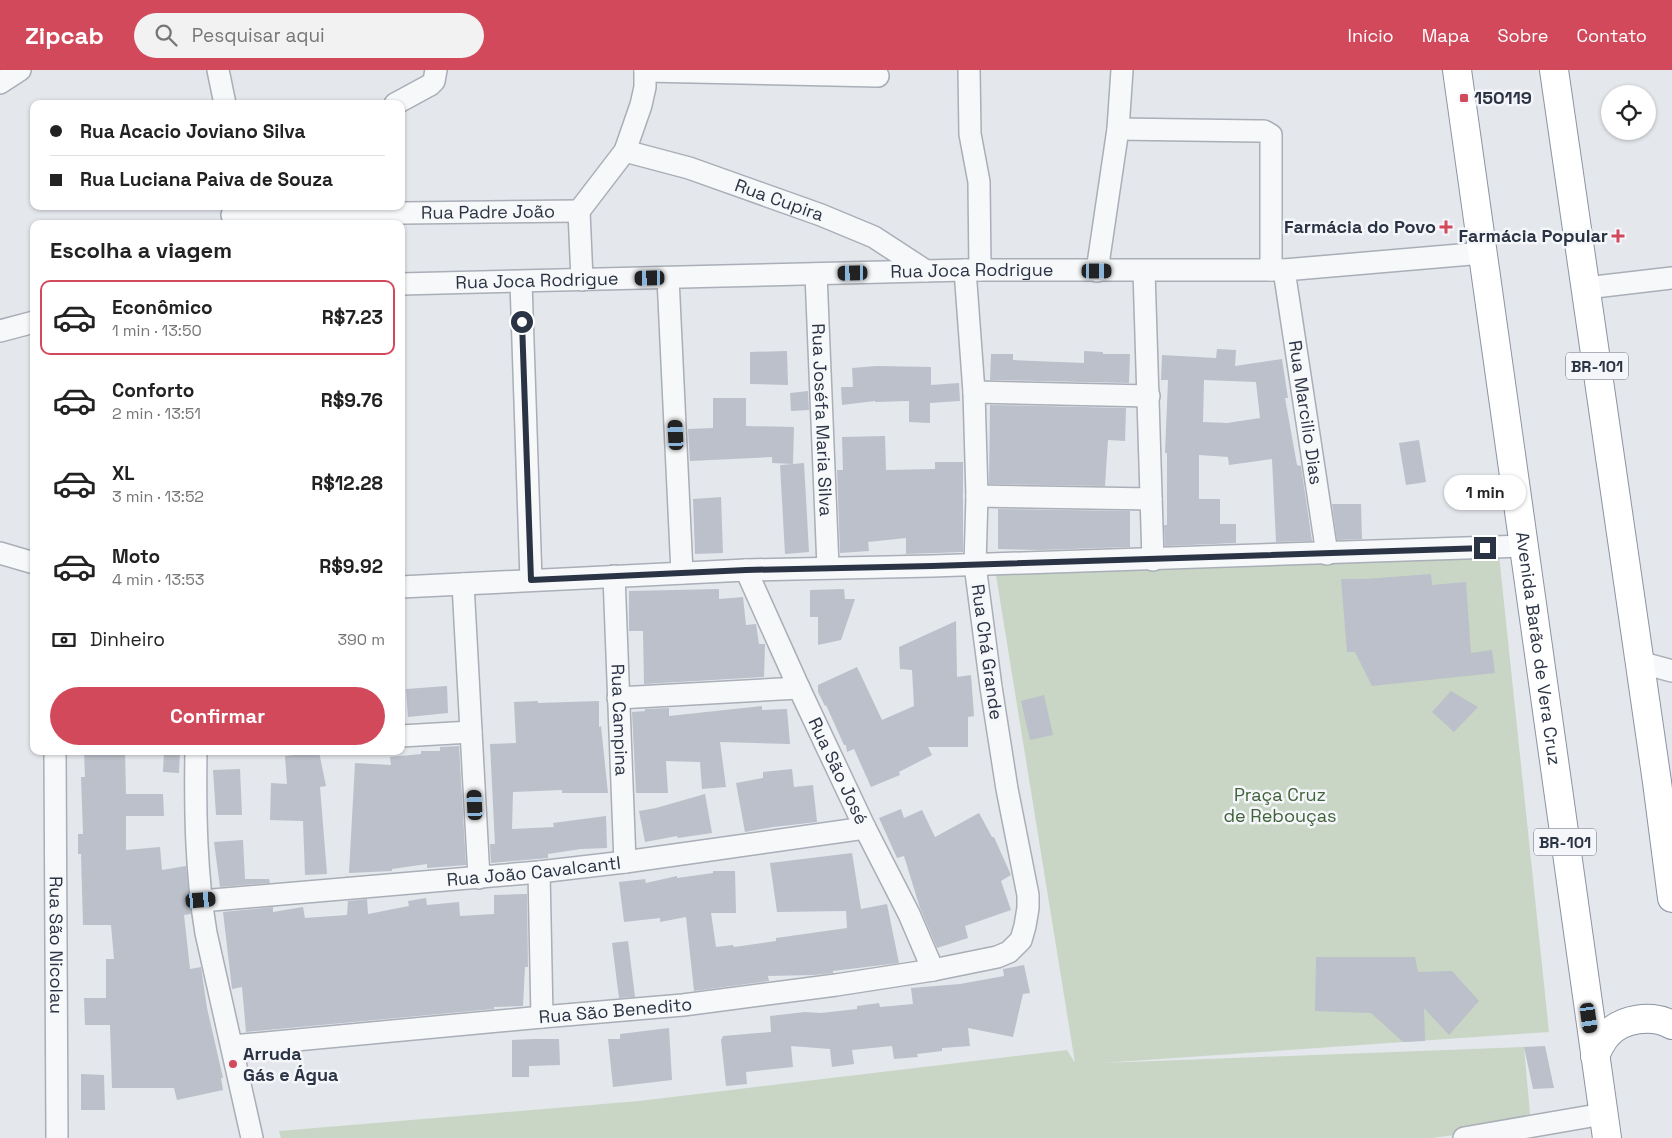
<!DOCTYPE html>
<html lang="pt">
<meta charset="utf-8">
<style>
:root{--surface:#fff;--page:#f2f2f2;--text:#222;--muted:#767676;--line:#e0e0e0;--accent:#d1495b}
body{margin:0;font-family:"Space Grotesk",sans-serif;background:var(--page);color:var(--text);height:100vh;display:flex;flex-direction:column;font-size:19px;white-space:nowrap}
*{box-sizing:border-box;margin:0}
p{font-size:16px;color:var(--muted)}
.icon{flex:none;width:28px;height:28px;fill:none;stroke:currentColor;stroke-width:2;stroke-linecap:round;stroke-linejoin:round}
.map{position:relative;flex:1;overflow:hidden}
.details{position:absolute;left:30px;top:150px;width:375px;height:535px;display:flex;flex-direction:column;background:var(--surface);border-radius:10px;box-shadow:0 1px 4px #0004}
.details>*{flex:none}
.hud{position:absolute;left:30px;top:30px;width:375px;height:110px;border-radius:10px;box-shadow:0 1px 4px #0004;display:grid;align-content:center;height:110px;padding:0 20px;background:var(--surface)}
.controls{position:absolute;left:1601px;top:15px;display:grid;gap:10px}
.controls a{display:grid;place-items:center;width:55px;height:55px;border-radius:50%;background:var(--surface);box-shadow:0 1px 4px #0004;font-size:25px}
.end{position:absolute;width:22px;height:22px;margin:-11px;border:6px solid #2b3445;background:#fff;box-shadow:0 0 0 2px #fff}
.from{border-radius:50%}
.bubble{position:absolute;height:35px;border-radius:18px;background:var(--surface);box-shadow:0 1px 4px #0004;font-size:16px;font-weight:600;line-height:35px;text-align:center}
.car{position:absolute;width:15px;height:30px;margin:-15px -8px;border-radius:6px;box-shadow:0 0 4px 1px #0007;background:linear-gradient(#222 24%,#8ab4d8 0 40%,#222 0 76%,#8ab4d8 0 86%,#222 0)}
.hud b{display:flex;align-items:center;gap:18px;height:48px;font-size:19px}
.hud b+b{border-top:1px solid var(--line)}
.hud i{width:12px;height:12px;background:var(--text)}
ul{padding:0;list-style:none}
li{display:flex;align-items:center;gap:15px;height:75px;margin:0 10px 8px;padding:0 10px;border:2px solid transparent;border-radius:10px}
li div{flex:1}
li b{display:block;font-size:19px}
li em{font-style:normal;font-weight:600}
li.active{border-color:var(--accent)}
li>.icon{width:45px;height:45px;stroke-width:1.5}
h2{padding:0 20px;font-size:22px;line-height:60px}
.pay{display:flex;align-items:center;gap:12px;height:55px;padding:0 20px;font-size:19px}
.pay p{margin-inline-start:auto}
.cta{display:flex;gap:10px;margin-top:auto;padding:10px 20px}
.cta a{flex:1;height:58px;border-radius:30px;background:var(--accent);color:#fff;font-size:20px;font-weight:600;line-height:58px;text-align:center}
header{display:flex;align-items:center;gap:30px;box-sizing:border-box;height:70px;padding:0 25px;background:var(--accent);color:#fff}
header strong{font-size:24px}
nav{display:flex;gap:28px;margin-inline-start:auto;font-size:18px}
.search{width:350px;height:45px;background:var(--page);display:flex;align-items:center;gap:12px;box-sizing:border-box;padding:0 18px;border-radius:28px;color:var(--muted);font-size:19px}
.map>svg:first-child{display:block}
</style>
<header>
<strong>Zipcab</strong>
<div class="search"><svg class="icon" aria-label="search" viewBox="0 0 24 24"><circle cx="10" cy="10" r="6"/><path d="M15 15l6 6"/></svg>Pesquisar aqui</div>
<nav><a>Início</a><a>Mapa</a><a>Sobre</a><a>Contato</a></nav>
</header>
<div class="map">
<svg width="1672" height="1068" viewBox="0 0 1672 1068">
<rect width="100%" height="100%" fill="#e4e7ec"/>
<polygon fill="#c9d6c5" points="1499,485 1549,962 1102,993 1524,977 1531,1055 1432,1068 281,1068 279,1061 639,1031 1067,980 1075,993 995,499"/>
<g fill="#bbc0ca" fill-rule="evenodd">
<path d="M1217,279L1236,280L1235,296L1282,289L1288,328H1285L1297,395L1301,396L1312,471L1276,472L1272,389L1229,395L1228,387L1199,385V429H1220V454H1236V473L1165,476L1164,455H1167V383H1165L1168,310H1161L1162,285L1216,288ZM1204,310L1256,312L1260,348L1227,353L1203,352Z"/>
<polygon points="787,281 788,315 750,314 750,282"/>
<polygon points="1084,281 1103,282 1103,284 1130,284 1129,313 990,310 991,284 1013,284 1013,290 1084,293"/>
<polygon points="877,296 931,297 931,315 959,313 960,331 930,333 930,353 909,352 909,331 875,332 875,331 842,335 841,317 853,317 852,298"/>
<polygon points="808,321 809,340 791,341 790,323"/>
<polygon points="713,328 746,328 746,356 794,357 793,394 804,393 809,482 785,484 780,395 793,394 772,393 772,387 690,391 688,359 713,358"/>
<polygon points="990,335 1126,338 1125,371 1108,370 1105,416 989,414"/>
<polygon points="885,366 886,400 935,399 935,392 963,392 963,482 906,484 906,468 868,472 869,481 840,483 837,400 843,400 842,367"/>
<polygon points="1419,370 1426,412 1406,415 1399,373"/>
<polygon points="721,427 723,483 695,484 693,429"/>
<polygon points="1332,434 1361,434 1362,469 1337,470"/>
<polygon points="998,439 1130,441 1130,477 1039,480 998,479"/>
<polygon points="1431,504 1432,515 1466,512 1471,583 1492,580 1495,603 1372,616 1355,582 1347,582 1341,509 1365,509"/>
<polygon points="719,519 719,529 743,527 746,555 756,554 759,574 765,574 764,607 644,614 643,561 629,561 629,521"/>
<polygon points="844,519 845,529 855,529 841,570 818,575 818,547 810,547 810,520"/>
<polygon points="956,551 957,607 971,605 974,646 968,647 968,677 928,677 932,685 899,702 900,705 871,717 854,679 847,682 846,675 844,675 826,635 825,636 818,622 818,615 857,597 882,650 914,636 912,600 900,599 899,577"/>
<polygon points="447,616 448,643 408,647 406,619"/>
<polygon points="1451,621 1478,637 1454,662 1432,642"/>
<polygon points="1044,625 1053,665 1030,670 1021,631"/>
<polygon points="538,631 538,633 599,631 599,657 601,656 608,723 562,723 562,720 513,722 512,759 554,757 553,753 606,746 607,778 581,779 548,784 548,788 491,793 490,774 495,774 490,674 516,673 514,632"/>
<polygon points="762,636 762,640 787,639 790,674 720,672 726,717 702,719 700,692 666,691 668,723 636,723 632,642 645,641 645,639 669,638 669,646"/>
<polygon points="459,676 466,795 427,798 427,794 392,799 392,801 349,803 355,693 391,695 390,687 421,684 421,681 440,681 440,677"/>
<polygon points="84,681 125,681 126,724 163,724 164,746 126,746 126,780 160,777 162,800 186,796 191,844 184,845 190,899 201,897 207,938 223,1008 221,1008 223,1020 177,1030 174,1018 112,1018 110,955 85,955 84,928 106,928 106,889 114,889 111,855 83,855 81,784 78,784 78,764 83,764 81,707 85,707"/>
<polygon points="164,681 180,681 179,703 163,702"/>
<polygon points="319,682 326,716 320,717 327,804 305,805 303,751 270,750 271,713 287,714 285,686"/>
<polygon points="240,699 242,745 216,745 213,700"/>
<polygon points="792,699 794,717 813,715 817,752 773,757 745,762 736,713 763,708 763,702"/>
<polygon points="705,724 712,763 678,768 677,766 645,772 639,741 656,738"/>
<polygon points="901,739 904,748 922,740 935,767 979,743 992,767 994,767 1011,805 1001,811 1011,840 965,856 968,868 937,878 920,838 904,786 897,788 879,748"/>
<polygon points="243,770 245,809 269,809 270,813 220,817 214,772"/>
<polygon points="852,783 861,839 887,834 899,893 833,901 833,903 814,905 768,906 769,911 694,921 686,847 660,852 660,848 624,852 619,812 645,809 646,813 677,806 677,808 713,803 713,801 735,801 736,843 711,843 716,877 733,875 734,877 776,871 776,868 847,858 846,841 777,842 770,793"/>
<polygon points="527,824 528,897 525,897 523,936 494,937 494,939 246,962 242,917 232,919 223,842 273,837 273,842 303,837 305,848 347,845 348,831 367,829 368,844 409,836 408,831 426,828 427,835 459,832 460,846 494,844 494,825"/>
<polygon points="628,871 635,927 619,928 612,873"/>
<polygon points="1316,887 1415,887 1418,902 1452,901 1479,931 1449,965 1424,938 1425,971 1403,972 1371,943 1315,941"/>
<polygon points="1024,895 1030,923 1023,924 1013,967 968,958 970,976 942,978 942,981 917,984 918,987 894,989 892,976 852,980 854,994 832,997 830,979 791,976 793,997 746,1002 747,1014 726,1016 721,970 723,966 771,962 770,946 805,942 821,943 857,939 857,936 879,933 880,937 913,934 911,918 960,914 1004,906 1003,899"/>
<polygon points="669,958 672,1010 613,1017 608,969 620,969 620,964"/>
<polygon points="534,969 559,969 560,995 529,996 529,1007 512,1007 512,970"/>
<polygon points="1545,976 1554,1018 1533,1019 1524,977"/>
<polygon points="81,1004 104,1005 105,1040 81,1040"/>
</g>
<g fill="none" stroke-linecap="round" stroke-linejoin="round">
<g stroke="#a9aeb7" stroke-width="24">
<g id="street">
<polyline points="218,0 225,34"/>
<polyline points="969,0 970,64 979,112 980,200"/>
<polyline points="645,1 878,6"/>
<polyline points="0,13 20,0"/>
<polyline points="395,34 430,15 434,11 436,0"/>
<polyline points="1118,59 1257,61 1264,61 1271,65 1271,200"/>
<path id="s1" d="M625,81L689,98L821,145L874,167L926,201"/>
<polyline points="579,141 625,81 641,35 645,17 645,0"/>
<polyline points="579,141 582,210"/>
<path id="s2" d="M232,145L579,141"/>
<path id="s3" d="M1284,200L1327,484"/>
<polyline points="1097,201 1118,59 1122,0"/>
<polyline points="1144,201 1153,490"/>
<path id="s4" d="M816,204L828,497"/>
<polyline points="668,208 682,503"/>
<polyline points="521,212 531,510"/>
<path id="s5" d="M401,214L965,200H1284L1483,183"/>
<polyline points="1586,218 1672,208"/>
<polyline points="0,261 34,252"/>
<polyline points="974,322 1149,326"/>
<polyline points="977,426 1151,429"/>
<polyline points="0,483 34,493"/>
<path id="s6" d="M746,500L799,618L865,758L909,844L933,900"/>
<path id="s7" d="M614,506L625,792"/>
<polyline points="463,514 479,808"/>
<polyline points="401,517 746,500 932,496 1524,476"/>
<polyline points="1639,592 1672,601"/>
<polyline points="618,628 799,618"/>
<polyline points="401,666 471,662"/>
<path id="s8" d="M55,681L57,1068"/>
<path d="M196,681C195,742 196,803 206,863L252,1068"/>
<polyline points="539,802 542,947"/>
<path id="s9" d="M201,831L539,802L625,792L865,758"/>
<path id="s10" d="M232,976L542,947L683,935L836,915L933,900L997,887L1009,882L1021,870L1025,856L1028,838V825L1007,719L991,617L975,495L977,426L974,322L965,200"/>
<polyline points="1464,1068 1603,1044"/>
</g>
</g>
<g stroke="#8b94a3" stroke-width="30">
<g id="highway">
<path id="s11" d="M1457,0L1607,1068"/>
<polyline points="1554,0 1657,712 1672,828"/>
<path d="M1595,986C1598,979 1602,971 1607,965C1622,948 1652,944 1672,955"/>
</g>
</g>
<use href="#street" stroke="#f7f8fa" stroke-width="21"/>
<use href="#highway" stroke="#fff" stroke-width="28"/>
</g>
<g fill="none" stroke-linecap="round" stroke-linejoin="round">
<polyline stroke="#2b3445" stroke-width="6" points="522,252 531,510 746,500 932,496 1485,478"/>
</g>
<g fill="#d1495b" stroke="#f4f6f9" stroke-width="2">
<rect x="1459" y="23" width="10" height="10" rx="2.5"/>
<path d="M1443.5 149.5h5v5h5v5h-5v5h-5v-5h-5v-5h5z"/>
<path d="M1615.5 158.5h5v5h5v5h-5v5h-5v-5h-5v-5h5z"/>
<circle cx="233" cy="994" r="5"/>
</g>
<g text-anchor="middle" stroke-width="5" stroke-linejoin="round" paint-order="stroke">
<g fill="#f4f6f9" stroke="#676e7b" stroke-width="1">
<rect x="1566" y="282.5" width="62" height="27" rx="4"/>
<rect x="1534" y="758.5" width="62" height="27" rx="4"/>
</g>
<g font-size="16" font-weight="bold" fill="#2b3445">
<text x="1597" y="302">BR-101</text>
<text x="1565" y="778">BR-101</text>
</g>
<g font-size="18" font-weight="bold" fill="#2b3445" stroke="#f4f6f9" text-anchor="start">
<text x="1474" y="34">150119</text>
<text x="1436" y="163" text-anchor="end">Farmácia do Povo</text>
<text x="1608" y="172" text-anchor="end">Farmácia Popular</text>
<text x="243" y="990">Arruda<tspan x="243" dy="21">Gás e Água</tspan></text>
</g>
<g font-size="18" fill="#2b3445" stroke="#f4f6f9">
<text dy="6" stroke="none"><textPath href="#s1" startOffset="162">Rua Cupira</textPath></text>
<text dy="6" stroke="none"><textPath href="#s2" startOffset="256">Rua Padre João</textPath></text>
<text dy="6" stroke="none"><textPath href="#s5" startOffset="571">Rua Joca Rodrigue</textPath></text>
<text dy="6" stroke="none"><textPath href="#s5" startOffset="136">Rua Joca Rodrigue</textPath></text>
<text dy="6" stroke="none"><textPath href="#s3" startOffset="144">Rua Marcilio Dias</textPath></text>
<text dy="6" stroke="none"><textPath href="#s4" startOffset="146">Rua Joséfa Maria Silva</textPath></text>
<text dy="6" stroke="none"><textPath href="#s11" startOffset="584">Avenida Barão de Vera Cruz</textPath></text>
<text transform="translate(987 582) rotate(82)" y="6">Rua Chá Grande</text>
<text dy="6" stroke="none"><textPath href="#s7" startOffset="144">Rua Campina</textPath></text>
<text dy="6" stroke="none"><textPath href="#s6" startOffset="221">Rua São José</textPath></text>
<text dy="6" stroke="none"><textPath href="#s9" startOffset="334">Rua João CavalcantI</textPath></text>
<text dy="6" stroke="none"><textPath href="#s8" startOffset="194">Rua São Nicolau</textPath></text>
<text dy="6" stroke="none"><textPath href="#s10" startOffset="385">Rua São Benedito</textPath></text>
</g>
<g font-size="18" fill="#3f6138" stroke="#f4f6f9">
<text x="1280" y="731">Praça Cruz<tspan x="1280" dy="21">de Rebouças</tspan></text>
</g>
</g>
</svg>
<div class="controls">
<a><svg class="icon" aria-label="locate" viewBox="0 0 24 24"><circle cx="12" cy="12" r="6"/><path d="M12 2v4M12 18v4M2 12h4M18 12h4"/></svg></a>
</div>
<i class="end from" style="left:522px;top:252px"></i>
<i class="end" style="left:1485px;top:478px"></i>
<div class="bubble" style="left:1444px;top:405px;width:82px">1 min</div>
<i class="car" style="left:1097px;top:201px;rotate:90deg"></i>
<i class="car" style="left:853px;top:203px;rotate:269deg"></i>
<i class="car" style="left:650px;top:208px;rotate:269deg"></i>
<i class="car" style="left:676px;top:365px;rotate:357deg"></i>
<i class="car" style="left:475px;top:735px;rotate:357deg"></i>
<i class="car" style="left:201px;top:830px;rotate:85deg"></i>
<i class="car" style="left:1589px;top:948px;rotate:172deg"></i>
<div class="hud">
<b><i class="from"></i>Rua Acacio Joviano Silva</b>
<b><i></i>Rua Luciana Paiva de Souza</b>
</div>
<section class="details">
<h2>Escolha a viagem</h2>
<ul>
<li class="active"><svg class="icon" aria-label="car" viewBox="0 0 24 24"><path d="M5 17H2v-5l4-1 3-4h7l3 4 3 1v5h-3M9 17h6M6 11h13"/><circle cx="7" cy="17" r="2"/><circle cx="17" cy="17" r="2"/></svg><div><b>Econômico</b><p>1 min · 13:50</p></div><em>R$7.23</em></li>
<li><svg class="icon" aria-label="car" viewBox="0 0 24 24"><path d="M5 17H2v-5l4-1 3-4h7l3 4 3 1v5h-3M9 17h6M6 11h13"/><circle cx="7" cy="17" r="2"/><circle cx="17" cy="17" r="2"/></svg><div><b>Conforto</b><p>2 min · 13:51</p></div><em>R$9.76</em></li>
<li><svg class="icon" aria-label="car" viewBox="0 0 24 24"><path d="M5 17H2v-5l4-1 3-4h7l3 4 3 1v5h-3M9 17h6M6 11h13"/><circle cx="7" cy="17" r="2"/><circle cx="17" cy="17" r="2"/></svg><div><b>XL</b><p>3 min · 13:52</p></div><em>R$12.28</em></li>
<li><svg class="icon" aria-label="car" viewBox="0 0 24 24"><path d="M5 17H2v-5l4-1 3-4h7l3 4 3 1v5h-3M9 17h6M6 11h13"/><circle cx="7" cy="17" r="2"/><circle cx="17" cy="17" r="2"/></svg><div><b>Moto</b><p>4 min · 13:53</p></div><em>R$9.92</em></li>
</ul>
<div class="pay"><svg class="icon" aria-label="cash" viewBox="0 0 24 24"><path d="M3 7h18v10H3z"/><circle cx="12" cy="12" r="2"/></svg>Dinheiro<p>390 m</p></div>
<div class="cta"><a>Confirmar</a></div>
</section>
</div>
